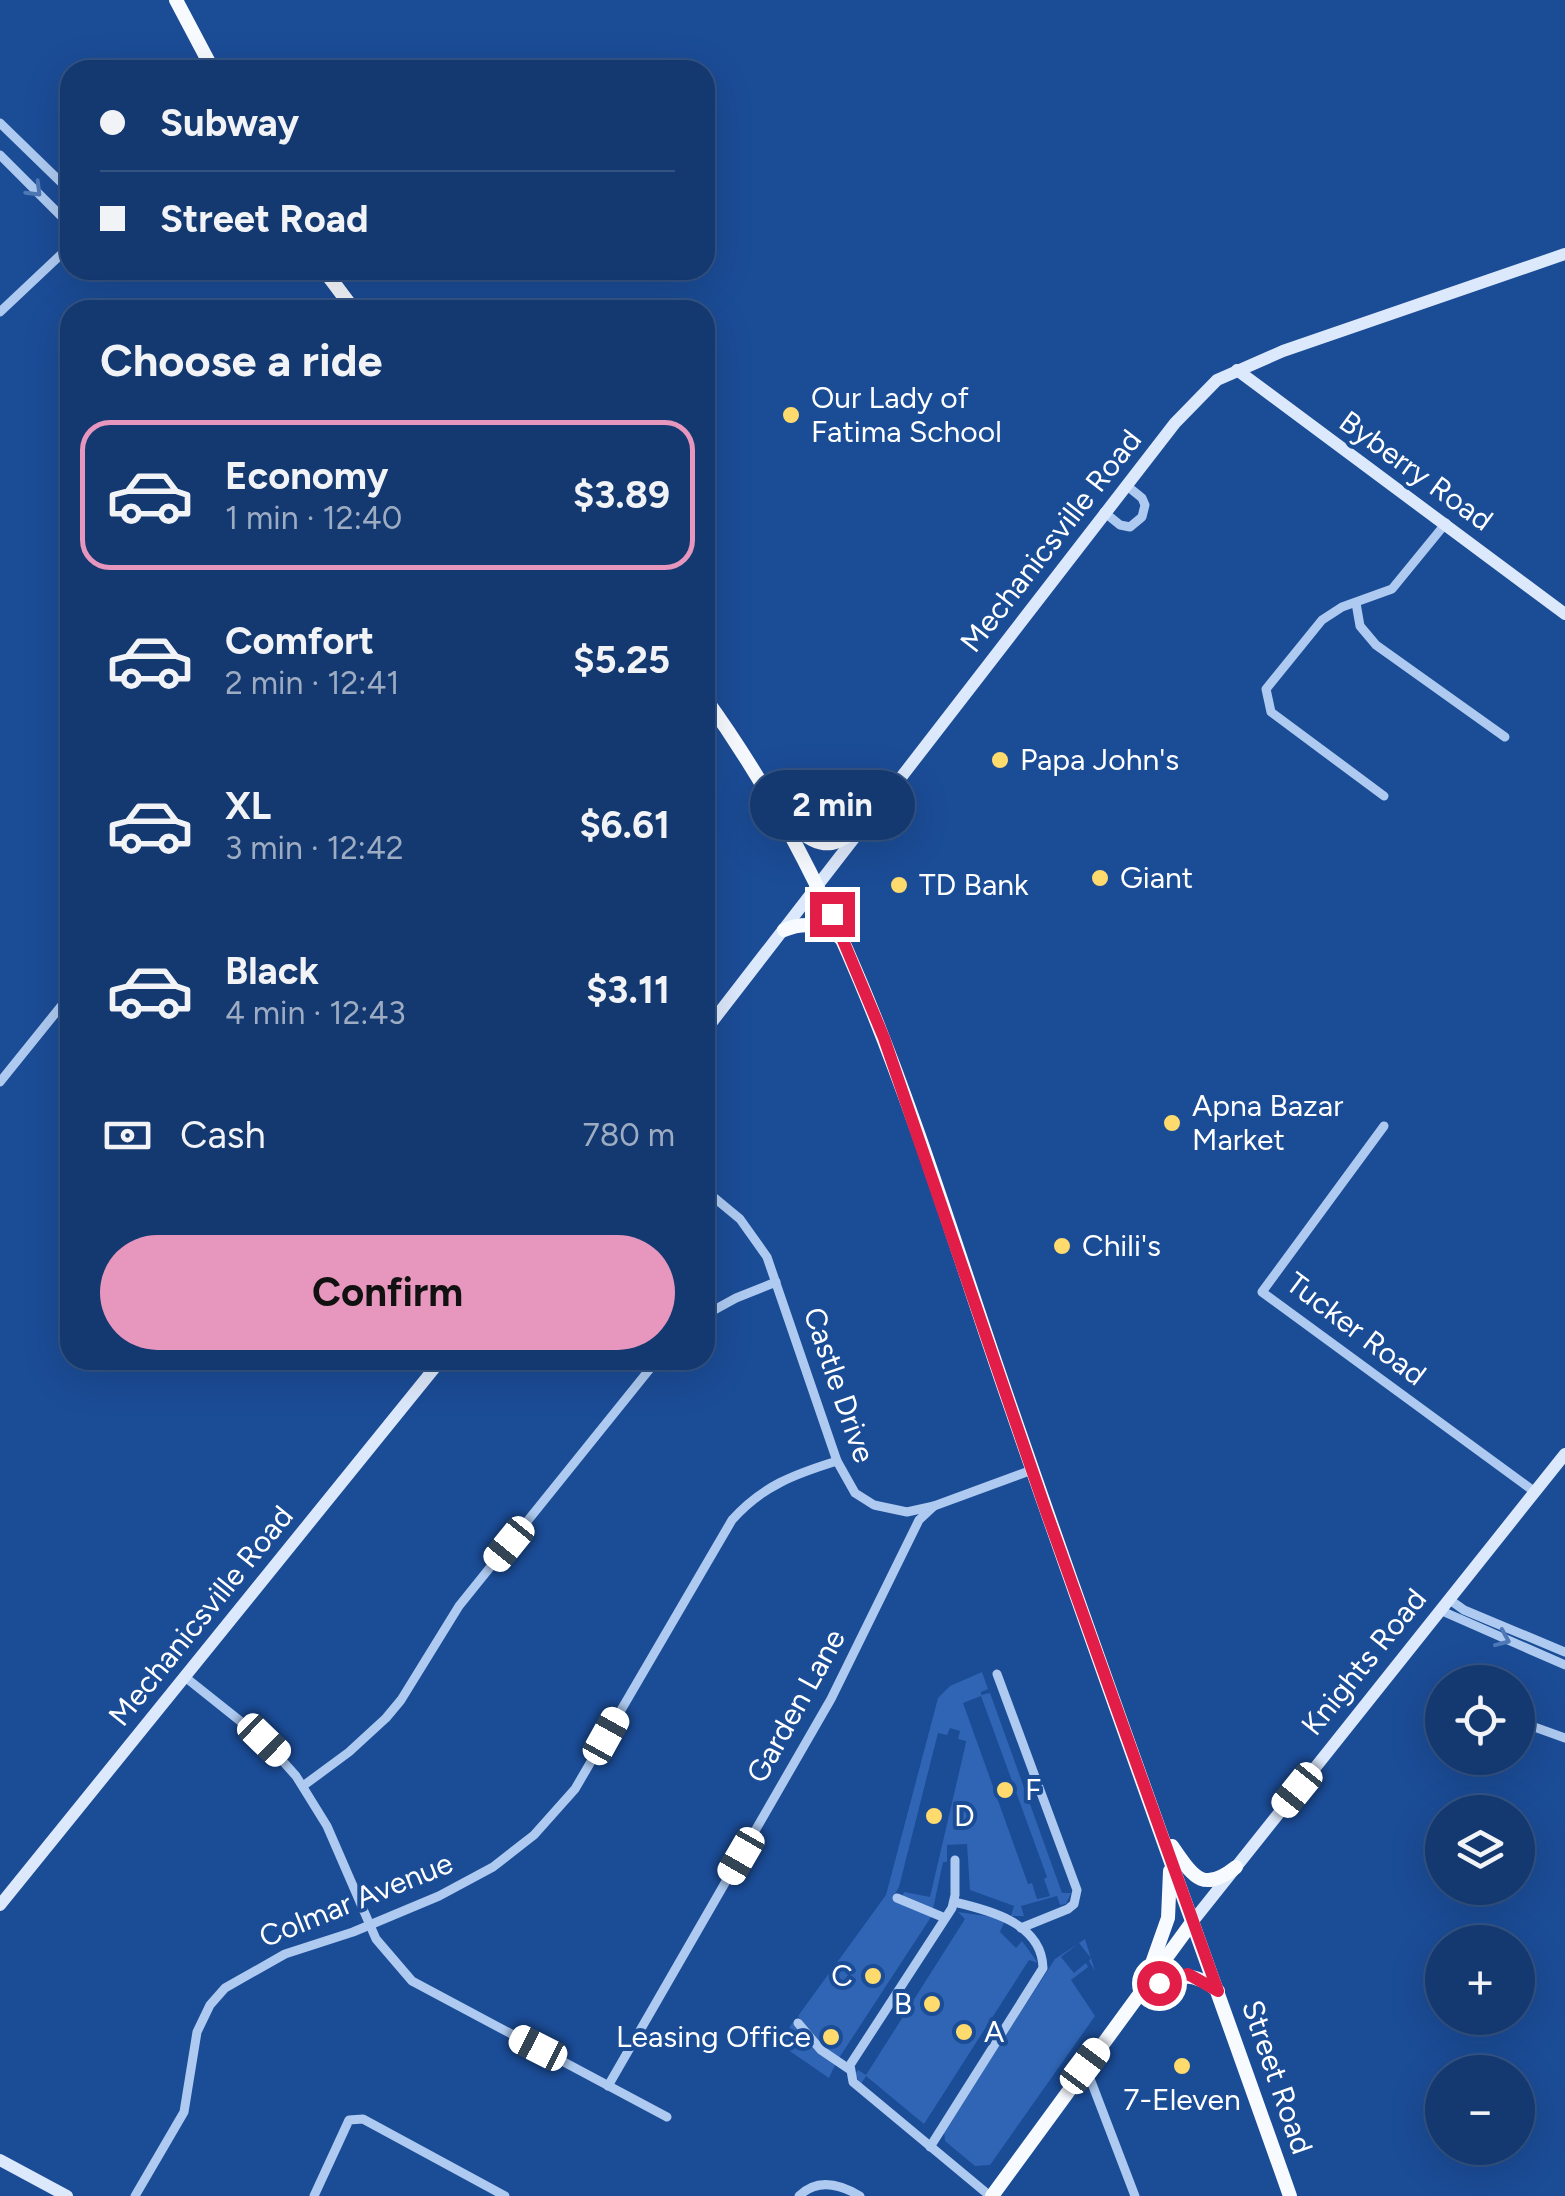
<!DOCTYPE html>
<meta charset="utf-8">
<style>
:root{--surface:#143970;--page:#1d4075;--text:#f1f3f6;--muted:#9dacc3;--line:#335383;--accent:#e797bd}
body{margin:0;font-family:Figtree,sans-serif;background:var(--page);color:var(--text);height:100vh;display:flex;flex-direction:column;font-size:38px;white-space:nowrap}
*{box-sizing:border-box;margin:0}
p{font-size:32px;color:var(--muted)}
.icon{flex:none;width:55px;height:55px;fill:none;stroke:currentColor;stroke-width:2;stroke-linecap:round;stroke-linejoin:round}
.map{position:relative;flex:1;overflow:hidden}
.details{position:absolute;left:60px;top:300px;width:655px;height:1070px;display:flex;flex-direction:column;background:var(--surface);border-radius:30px;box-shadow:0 10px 40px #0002,0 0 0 2px var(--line)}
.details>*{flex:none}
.guide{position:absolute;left:60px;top:60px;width:655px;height:220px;border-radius:30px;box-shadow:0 10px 40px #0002,0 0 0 2px var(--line);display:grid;align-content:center;height:220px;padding:0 40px;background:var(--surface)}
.buttons{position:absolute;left:1425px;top:1665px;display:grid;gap:20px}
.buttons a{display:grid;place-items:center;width:110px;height:110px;border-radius:50%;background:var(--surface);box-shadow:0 10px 40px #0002,0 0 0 2px var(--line);font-size:50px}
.end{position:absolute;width:45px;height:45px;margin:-22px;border:12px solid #e11d48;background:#fff;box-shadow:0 0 0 5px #fff}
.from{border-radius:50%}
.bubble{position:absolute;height:70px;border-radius:35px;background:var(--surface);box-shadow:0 10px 40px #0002,0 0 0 2px var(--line);font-size:32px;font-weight:700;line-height:70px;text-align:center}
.car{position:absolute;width:30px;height:60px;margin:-30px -15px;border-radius:12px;box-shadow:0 0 8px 2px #0007;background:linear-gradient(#fff 24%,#345 0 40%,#fff 0 76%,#345 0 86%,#fff 0)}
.guide b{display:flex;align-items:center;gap:35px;height:95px;font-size:38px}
.guide b+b{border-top:2px solid var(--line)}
.guide i{width:25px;height:25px;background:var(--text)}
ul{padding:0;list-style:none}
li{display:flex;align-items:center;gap:30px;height:150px;margin:0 20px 15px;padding:0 20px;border:5px solid transparent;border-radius:30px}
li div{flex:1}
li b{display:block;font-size:38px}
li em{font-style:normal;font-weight:700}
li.selected{border-color:var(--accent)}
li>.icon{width:90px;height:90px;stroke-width:1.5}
h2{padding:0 40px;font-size:45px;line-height:120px}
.pay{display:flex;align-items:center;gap:25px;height:110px;padding:0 40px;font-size:38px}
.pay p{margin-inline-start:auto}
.primary-button{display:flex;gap:20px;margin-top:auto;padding:20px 40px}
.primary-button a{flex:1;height:115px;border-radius:60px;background:var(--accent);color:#111;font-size:40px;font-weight:700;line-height:115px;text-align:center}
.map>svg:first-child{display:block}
</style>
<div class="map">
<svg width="1565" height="2196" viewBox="0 0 1565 2196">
<rect width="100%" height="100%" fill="#1b4c96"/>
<g fill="#2f65b4" fill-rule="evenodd">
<path d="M982,1672L988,1689L981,1692V1695L990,1693L1062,1893H1071L1066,1904L1060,1905L1057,1896L1021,1906L1024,1916H1011L1014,1906L970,1890L967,1844L947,1845V1862H943L933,1909L902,1897L904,1892L930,1897L965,1747L966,1741L958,1739L960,1731L950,1728L947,1735L938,1733L899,1887L893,1897L931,1917L839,2058L825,2049L798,2016L886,1895L938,1698L950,1686ZM981,1696L1047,1877L1044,1879L1050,1896L1037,1899L1032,1883L1028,1884L963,1703Z"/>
<polygon points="958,1912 993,1917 1004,1923 1000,1932 1016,1948 1022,1941 1038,1963 1029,1960 924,2124 866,2076 861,2084 855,2074 858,2070 866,2075 965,1919"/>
<polygon points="1085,1939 1095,1971 1089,1961 1091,1958 1079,1943 1061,1957 1074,1973 1086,1963 1088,1967 1071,1980 1095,2016 990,2165 975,2166 945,2141 944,2131 1055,1959"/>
<polygon points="794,2021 836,2063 829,2078 778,2043"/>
</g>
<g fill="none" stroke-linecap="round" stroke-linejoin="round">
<g stroke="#aecaf0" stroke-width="9">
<polyline points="0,123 70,191"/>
<polyline points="0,155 70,225"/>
<polyline points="0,312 70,246"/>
<polyline points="1104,512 1120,525 1130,527 1142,517 1145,505 1142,498 1126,485"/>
<polyline points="1356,603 1360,626 1376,645 1505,737"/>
<polyline points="1384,796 1271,712 1266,689 1322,620 1342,607 1392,589 1446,523"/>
<polyline points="0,1082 70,995"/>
<polyline points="1384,1126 1262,1292 1535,1492"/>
<polyline points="705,1190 740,1219 767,1257 837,1461 855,1493 874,1505 907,1512 934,1506 1032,1470"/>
<polyline points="705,1315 736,1298 776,1282"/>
<polyline points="1450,1600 1464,1610 1565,1652"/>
<polyline points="1442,1611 1565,1665"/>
<polyline points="997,1674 1077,1890 1074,1904 1068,1909 1021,1928"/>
<polyline points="185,1677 264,1740 296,1776 327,1826 376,1939 412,1981 667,2117"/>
<polyline points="1518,1721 1565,1738"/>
<polyline points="303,1786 349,1752 386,1718 401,1700 459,1606 657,1360"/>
<polyline points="955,1860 955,1895 952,1908 850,2065 853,2082 990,2196"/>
<polyline points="897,1898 945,1918"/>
<polyline points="798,2023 821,2050 849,2069"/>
<polyline points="1086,2068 1135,2196"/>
<polyline points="608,2086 831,1699 919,1520 934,1506"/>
<path d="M930,2147L1043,1968C1042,1923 989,1910 954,1902"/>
<path d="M135,2196L184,2112L197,2032L210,2005L225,1988L285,1954L353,1932L439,1896L493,1867L534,1835L575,1789L732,1520C762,1486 795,1474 837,1461"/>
<polyline points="314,2196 349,2120 363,2119 505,2196"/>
<path d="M799,2196C817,2178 840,2184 860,2196"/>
</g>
<g stroke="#dce8fb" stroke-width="12">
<polyline points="1237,370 1565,614"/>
<polyline points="705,1031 1175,423 1217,380 1283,351 1565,254"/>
<polyline points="0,1905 441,1360"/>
<polyline points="1193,1921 1565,1454"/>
<polyline points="0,2160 67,2196"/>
</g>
<g stroke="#f7faff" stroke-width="14">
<polyline points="176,0 213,70"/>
<polyline points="324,270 354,310"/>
<path d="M705,698C858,908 925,1159 1009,1402C1100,1667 1196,1931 1290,2196"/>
<path d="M789,822C826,856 838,846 872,816"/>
<path d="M784,930C806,921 826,925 843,940"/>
<path d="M1172,1846C1193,1876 1202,1894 1236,1867"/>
<polyline points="1151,1966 1168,1918 1170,1871"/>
<path d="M1142,1995C1170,1976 1190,1967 1218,1991"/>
<polyline points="992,2196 1193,1921"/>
</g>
</g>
<defs><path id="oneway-chevron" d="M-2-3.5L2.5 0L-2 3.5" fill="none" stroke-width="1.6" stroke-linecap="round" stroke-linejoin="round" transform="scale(2.5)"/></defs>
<g stroke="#4e78b6">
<use href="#oneway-chevron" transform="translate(35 190) rotate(45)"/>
<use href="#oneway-chevron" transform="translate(1503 1639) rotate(23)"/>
</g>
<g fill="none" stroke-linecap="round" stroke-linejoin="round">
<polyline stroke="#e11d48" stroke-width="12" points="832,914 884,1038 1046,1511 1218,1991 1188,1974 1159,1983"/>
</g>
<g fill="#ffda6d" stroke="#1b4c96" stroke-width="4">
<circle cx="791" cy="415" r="10"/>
<circle cx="1000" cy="760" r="10"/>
<circle cx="1100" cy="878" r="10"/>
<circle cx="899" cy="885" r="10"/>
<circle cx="1172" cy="1123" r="10"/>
<circle cx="1062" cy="1246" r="10"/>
<circle cx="1005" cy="1790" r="10"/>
<circle cx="934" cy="1816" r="10"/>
<circle cx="873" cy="1976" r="10"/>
<circle cx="932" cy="2004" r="10"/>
<circle cx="964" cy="2032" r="10"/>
<circle cx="831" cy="2037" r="10"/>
<circle cx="1182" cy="2066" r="10"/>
</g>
<g text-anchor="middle" stroke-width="8" stroke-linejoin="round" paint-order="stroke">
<g font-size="30" fill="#fff" stroke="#1b4c96" text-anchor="start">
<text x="811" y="408">Our Lady of<tspan x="811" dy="34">Fatima School</tspan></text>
<text x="1020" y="770">Papa John's</text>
<text x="1120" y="888">Giant</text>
<text x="919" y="895">TD Bank</text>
<text x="1192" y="1116">Apna Bazar<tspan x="1192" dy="34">Market</tspan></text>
<text x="1082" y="1256">Chili's</text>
<text x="1025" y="1800">F</text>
<text x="954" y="1826">D</text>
<text x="853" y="1986" text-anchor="end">C</text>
<text x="912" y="2014" text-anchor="end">B</text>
<text x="984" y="2042">A</text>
<text x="811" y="2047" text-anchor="end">Leasing Office</text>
<text x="1182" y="2110" text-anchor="middle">7-Eleven</text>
</g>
<g font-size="30" fill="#fff" stroke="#1b4c96">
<text transform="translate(1416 471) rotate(36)" y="10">Byberry Road</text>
<text transform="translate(1051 541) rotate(-52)" y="10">Mechanicsville Road</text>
<text transform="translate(1356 1329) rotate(37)" y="10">Tucker Road</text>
<text transform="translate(839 1385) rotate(71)" y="10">Castle Drive</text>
<text transform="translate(201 1616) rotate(-51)" y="10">Mechanicsville Road</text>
<text transform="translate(1364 1662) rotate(-51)" y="10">Knights Road</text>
<text transform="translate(796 1706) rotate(-61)" y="10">Garden Lane</text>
<text transform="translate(356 1900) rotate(-22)" y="10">Colmar Avenue</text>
<text transform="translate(1277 2077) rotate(71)" y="10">Street Road</text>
</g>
</g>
</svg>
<div class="buttons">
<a><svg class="icon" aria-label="locate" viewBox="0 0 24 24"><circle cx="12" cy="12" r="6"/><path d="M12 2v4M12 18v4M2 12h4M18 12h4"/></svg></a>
<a><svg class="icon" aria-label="layers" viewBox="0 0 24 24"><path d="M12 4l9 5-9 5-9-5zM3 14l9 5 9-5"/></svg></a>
<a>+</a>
<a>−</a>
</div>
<i class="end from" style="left:1159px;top:1983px"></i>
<i class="end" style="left:832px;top:914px"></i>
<div class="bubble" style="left:750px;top:770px;width:165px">2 min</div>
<i class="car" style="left:509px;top:1544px;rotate:219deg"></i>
<i class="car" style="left:606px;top:1736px;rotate:29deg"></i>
<i class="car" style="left:264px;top:1740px;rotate:134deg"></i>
<i class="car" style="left:1297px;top:1790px;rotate:219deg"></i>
<i class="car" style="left:741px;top:1856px;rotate:210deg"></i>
<i class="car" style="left:538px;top:2048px;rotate:297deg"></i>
<i class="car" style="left:1085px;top:2066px;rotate:37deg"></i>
<div class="guide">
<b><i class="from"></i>Subway</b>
<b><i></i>Street Road</b>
</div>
<section class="details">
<h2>Choose a ride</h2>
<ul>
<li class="selected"><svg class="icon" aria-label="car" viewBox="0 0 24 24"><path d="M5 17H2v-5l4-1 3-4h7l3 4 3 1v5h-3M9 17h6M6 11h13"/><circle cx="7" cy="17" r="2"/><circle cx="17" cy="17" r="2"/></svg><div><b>Economy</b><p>1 min · 12:40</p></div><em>$3.89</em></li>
<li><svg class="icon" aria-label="car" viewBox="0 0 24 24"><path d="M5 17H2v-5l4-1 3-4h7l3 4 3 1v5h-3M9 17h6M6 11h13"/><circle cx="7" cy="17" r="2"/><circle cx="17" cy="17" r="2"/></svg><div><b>Comfort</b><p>2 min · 12:41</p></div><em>$5.25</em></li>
<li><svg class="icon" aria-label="car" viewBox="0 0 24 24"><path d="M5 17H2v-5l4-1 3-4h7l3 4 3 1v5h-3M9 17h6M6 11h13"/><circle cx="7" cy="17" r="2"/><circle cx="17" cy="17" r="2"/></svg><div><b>XL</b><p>3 min · 12:42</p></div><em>$6.61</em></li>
<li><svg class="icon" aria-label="car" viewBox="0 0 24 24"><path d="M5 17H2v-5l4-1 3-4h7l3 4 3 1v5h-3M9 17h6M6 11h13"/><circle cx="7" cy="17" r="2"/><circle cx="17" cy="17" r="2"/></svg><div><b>Black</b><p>4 min · 12:43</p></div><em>$3.11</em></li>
</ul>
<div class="pay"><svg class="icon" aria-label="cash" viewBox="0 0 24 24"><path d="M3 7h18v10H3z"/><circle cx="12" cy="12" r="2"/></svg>Cash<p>780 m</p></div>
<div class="primary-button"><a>Confirm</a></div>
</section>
</div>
